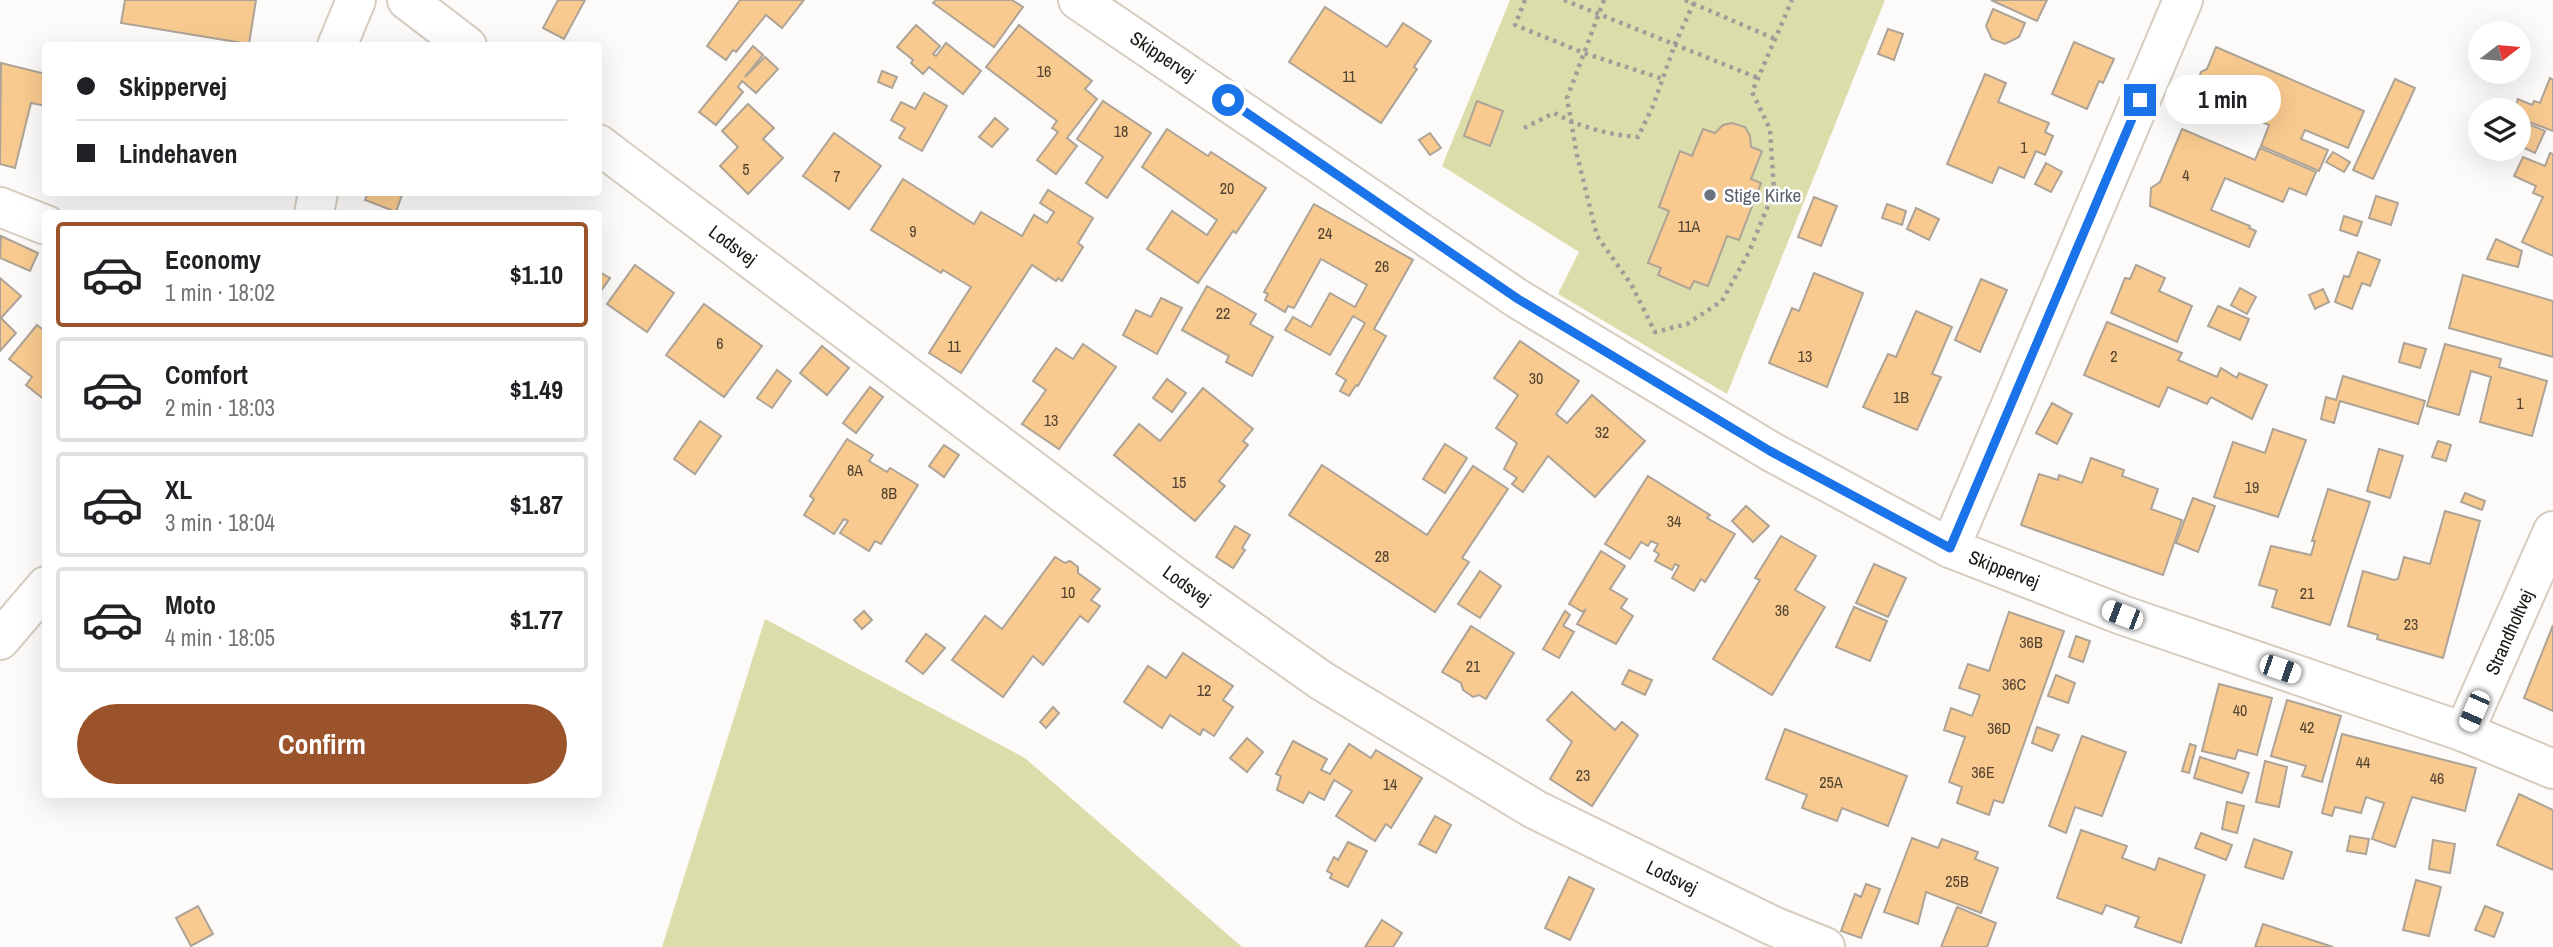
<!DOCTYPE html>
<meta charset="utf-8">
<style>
:root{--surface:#fff;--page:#f6f6f6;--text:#202124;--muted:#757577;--line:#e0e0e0;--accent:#9a532b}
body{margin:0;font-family:"Archivo Narrow",sans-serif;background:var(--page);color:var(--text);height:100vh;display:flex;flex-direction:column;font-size:26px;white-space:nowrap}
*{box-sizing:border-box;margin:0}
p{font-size:23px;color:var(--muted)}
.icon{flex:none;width:38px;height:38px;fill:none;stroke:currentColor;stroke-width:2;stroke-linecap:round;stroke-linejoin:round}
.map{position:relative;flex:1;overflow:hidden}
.side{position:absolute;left:42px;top:210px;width:560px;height:588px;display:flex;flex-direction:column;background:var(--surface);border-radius:7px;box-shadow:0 7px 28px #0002}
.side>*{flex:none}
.hud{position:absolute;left:42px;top:42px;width:560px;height:154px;border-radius:7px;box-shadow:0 7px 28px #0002;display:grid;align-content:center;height:154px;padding:0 35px;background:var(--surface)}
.needle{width:46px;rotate:74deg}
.controls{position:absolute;left:2468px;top:21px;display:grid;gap:14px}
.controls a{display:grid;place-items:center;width:63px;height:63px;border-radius:50%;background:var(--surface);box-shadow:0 7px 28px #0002;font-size:35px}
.end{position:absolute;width:32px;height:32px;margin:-16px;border:9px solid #1a73e8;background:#fff;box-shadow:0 0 0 4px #fff}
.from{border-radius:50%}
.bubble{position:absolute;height:49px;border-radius:24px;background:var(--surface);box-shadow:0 7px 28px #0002;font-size:23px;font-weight:800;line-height:49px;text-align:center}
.car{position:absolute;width:21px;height:42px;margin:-21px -10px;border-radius:9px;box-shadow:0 0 5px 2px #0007;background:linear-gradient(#fff 24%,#345 0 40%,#fff 0 76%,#345 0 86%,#fff 0)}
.hud b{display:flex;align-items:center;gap:24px;height:66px;font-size:26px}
.hud b+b{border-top:2px solid var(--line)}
.hud i{width:18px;height:18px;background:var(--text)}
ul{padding:12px 0 0;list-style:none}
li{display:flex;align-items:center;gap:21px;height:105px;margin:0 14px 10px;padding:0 21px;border:4px solid var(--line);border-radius:7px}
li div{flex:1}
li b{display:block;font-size:26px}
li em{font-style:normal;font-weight:800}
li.selected{border-color:var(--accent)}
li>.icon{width:63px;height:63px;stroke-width:1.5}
.action{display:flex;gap:14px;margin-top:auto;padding:14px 35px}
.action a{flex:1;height:80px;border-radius:42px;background:var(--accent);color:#fff;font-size:28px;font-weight:800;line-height:80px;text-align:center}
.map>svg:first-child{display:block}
</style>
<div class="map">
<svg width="2553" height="947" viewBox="0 0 2553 947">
<rect width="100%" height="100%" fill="#fdfbf9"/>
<g fill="#dbdeab">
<polygon points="1510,0 1885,0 1727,394 1558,294 1579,252 1442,166"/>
<polygon points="765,619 1025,758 1242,947 662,947"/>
</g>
<g fill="#f8ca8f" stroke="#ada397" stroke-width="2">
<polygon points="125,0 256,0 249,44 121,23"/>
<polygon points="558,0 585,0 564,39 543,28"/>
<polygon points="740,0 804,0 782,28 766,15 736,52 733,50 726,60 707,46"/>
<polygon points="936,0 1012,0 1023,7 994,47 933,3"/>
<polygon points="1991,0 2047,0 2037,21"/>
<polygon points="1325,7 1387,47 1403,23 1431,41 1414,67 1417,69 1381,123 1289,62"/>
<polygon points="1993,9 2025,23 2019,37 2005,44 1992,39 1986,26"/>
<polygon points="916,25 940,46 933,54 936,56 946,43 981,71 963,94 929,67 923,74 911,63 913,60 897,47"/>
<polygon points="1019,25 1092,81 1085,89 1097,99 1067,138 1077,146 1056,174 1037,160 1058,132 1052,128 1057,121 986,67"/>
<polygon points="1888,29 1903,34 1894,60 1878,54"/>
<polygon points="2074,42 2114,59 2103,83 2099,81 2087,109 2052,94"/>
<polygon points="753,46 763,55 745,77 765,57 778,69 756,93 742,81 738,87 743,92 716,125 699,112"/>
<polygon points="2216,47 2364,111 2348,148 2305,130 2301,139 2328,150 2319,171 2261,146 2269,125 2197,94 2200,88 2197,82 2201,72 2207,69"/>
<polygon points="1,63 46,74 46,106 31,103 15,168 0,164"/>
<polygon points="882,71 897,77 892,88 878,82"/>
<polygon points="1985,74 2006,83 1998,102 2049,123 2045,132 2053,136 2045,155 2036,151 2024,178 1999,167 1992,183 1947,164"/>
<polygon points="2550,78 2553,80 2553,131 2518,118 2518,110 2514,110 2518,99 2532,105 2534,101 2540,103"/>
<polygon points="2395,79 2415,88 2373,179 2353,170"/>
<polygon points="924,93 947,106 922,151 899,138 905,128 891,120 901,102 915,109"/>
<polygon points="1103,101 1151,133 1107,198 1086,183 1103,157 1077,139"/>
<polygon points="1477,101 1503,111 1490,146 1464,136"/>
<polygon points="748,104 774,128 763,139 783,158 748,194 720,166 738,147 722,131"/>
<polygon points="995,118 1008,129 992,147 979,137"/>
<polygon points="2518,120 2545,131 2535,153 2518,145"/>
<polygon points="1732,123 1745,127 1750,136 1751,147 1762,151 1751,179 1761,183 1739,240 1727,236 1708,286 1694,281 1690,289 1658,275 1661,268 1648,263 1669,211 1659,207 1680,151 1692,156 1703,129 1715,133 1723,125"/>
<polygon points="1167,129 1208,156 1211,152 1266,188 1236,233 1233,231 1198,283 1147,249 1172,211 1207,235 1217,220 1142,167"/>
<polygon points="2182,129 2255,160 2260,148 2316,172 2306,195 2289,188 2283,202 2225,178 2211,210 2250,226 2249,228 2256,231 2249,247 2150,206 2151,188 2160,182"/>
<polygon points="834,133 881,166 849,209 803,176"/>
<polygon points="1430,133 1441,148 1430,155 1419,140"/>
<polygon points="2333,152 2350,162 2344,172 2326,162"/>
<polygon points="2550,153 2553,154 2553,256 2522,242 2543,197 2533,193 2536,186 2514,176 2523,157 2545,166"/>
<polygon points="2046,163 2062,172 2051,192 2035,184"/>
<polygon points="903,179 974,224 981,212 1022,236 1034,215 1047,223 1054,212 1040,203 1048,190 1093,218 1078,243 1083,247 1062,281 1058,278 1056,281 1032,265 961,373 929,353 971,287 943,270 941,273 871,230"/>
<polygon points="368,192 403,192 396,212 365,200"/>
<polygon points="2376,196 2398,203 2391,225 2369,218"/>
<polygon points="1814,197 1837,206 1821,246 1798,237"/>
<polygon points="1314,204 1413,260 1374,329 1386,336 1358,386 1356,385 1349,396 1340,391 1346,380 1336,374 1365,323 1353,316 1330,355 1285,330 1293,317 1311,327 1330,293 1355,307 1367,285 1321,259 1294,308 1288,306 1285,312 1265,300 1268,294 1264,292"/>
<polygon points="1887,204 1906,211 1902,225 1882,218"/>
<polygon points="1916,208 1939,219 1929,240 1907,229"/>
<polygon points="2344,216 2362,222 2357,236 2340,230"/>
<polygon points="1,236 38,253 30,271 0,258"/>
<polygon points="2496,239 2522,251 2518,267 2487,259"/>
<polygon points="2358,252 2380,260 2370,286 2362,283 2352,309 2335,302 2344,276 2349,277"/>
<polygon points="635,265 674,293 647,332 607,304"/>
<polygon points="2136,265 2165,278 2159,291 2192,306 2177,342 2111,313 2125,278 2130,279"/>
<polygon points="598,271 610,278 598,295"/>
<polygon points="1814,273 1863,293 1827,387 1769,363 1792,308 1799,311"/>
<polygon points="2463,275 2553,301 2553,357 2449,328"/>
<polygon points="0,278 21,296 1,318 16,333 0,351"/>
<polygon points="1981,279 2007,290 1980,352 1955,340"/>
<polygon points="1207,286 1256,314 1250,324 1273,337 1252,376 1226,362 1229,356 1182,330"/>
<polygon points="2240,288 2256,297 2247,314 2231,305"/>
<polygon points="2323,289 2329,302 2315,309 2309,295"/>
<polygon points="1161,298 1182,308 1157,354 1123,335 1136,310 1151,317"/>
<polygon points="704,304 762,346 724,397 666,355"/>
<polygon points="2218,306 2249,319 2240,340 2208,326"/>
<polygon points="1916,311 1952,327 1932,374 1941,377 1917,430 1863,407 1888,354 1896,357"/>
<polygon points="2107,322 2182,353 2178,360 2217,377 2221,368 2237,378 2239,373 2267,385 2252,419 2211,397 2207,404 2168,387 2159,407 2084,375"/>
<polygon points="37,325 46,332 46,401 26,385 32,377 9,359"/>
<polygon points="1520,341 1579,381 1556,414 1567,423 1592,395 1645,441 1595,497 1548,456 1523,492 1512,484 1517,478 1504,469 1517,443 1496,428 1518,395 1494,378"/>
<polygon points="2404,343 2426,349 2420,368 2399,362"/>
<polygon points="1083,344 1116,367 1059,449 1022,424 1046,390 1033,381 1056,348 1073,359"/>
<polygon points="2445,344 2501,359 2499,367 2547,381 2532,436 2480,422 2491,377 2471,371 2459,415 2427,406"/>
<polygon points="822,346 849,368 827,395 800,373"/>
<polygon points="777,370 791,381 772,408 757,398"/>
<polygon points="2343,376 2425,401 2418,424 2340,401 2334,423 2321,419 2326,397 2336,400"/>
<polygon points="1167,379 1186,393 1172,412 1153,398"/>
<polygon points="870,387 883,397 856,433 843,423"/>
<polygon points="1203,388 1253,429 1243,441 1248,445 1219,481 1225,486 1195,521 1114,455 1139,424 1160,441"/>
<polygon points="2052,403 2072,414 2057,444 2036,433"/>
<polygon points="700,421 721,436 695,474 674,459"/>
<polygon points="2273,429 2306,440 2278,517 2214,497 2233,442 2265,453"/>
<polygon points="847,439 873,455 869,461 887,472 890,468 918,485 881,544 875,541 869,551 840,533 848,521 844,519 834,534 804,515 814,499 810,496"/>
<polygon points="2438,441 2451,445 2446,461 2432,457"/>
<polygon points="1445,444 1467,458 1445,493 1423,479"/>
<polygon points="944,445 959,455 944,477 929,466"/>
<polygon points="2379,449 2403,456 2390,498 2367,491"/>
<polygon points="2091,458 2124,470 2122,476 2158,489 2151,509 2182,520 2163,575 2021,525 2039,474 2058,480 2059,475 2082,483"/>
<polygon points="1322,465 1427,535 1473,466 1508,489 1462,558 1469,562 1435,612 1289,515"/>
<polygon points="1648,476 1710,515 1707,518 1735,534 1705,582 1701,579 1694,591 1672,578 1679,566 1675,564 1672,570 1655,561 1659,554 1654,551 1658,544 1651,541 1648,546 1641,542 1630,559 1605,544"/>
<polygon points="2328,489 2370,502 2330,625 2272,607 2277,590 2259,585 2271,546 2311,555 2315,541 2312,541"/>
<polygon points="2465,493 2485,501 2482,510 2461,502"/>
<polygon points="2193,498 2215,506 2198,552 2176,543"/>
<polygon points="1746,506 1769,526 1753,542 1732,521"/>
<polygon points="2445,511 2480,521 2443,658 2377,639 2378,635 2348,626 2363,571 2394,580 2398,579 2404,557 2430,564"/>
<polygon points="1235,526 1250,535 1242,548 1245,550 1233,568 1216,557"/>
<polygon points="1781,536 1816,556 1795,590 1825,607 1772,695 1713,659 1760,580 1755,578"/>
<polygon points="1601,551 1625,566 1610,589 1627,599 1621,608 1633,616 1616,644 1577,624 1586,609 1583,612 1569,604"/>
<polygon points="1055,557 1065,563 1070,561 1078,567 1078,573 1100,589 1091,600 1100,606 1088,622 1080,616 1043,665 1033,656 1003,697 952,660 985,616 1002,629"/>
<polygon points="1874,564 1906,578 1888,617 1856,603"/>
<polygon points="1480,571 1501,586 1480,618 1458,604"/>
<polygon points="1854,607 1887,621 1870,661 1836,647"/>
<polygon points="864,611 872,620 862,629 854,620"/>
<polygon points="1565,611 1570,615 1563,626 1574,632 1559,658 1543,649"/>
<polygon points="2009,612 2064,631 2003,803 1994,800 1989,815 1957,803 1962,787 1949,782 1965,737 1944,730 1951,708 1972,716 1980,695 1959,688 1968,664 1989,671"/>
<polygon points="2553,625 2553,711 2524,698"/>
<polygon points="1471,626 1514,653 1486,699 1479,695 1473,697 1463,690 1461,683 1442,672"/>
<polygon points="926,634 945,648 923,674 906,661"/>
<polygon points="2076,636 2090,641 2083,662 2069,657"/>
<polygon points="1183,653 1233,686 1223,700 1233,707 1214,736 1203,729 1200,735 1170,715 1162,728 1124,702 1148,666 1166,678"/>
<polygon points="1629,670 1652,680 1645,695 1622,684"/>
<polygon points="2056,675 2075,683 2068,703 2048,696"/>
<polygon points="2219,684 2272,698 2257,755 2238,750 2235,759 2202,751"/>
<polygon points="1572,692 1615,730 1622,722 1638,735 1592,806 1550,779 1572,742 1547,720"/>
<polygon points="2287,700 2341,716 2322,782 2302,776 2306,766 2271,756"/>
<polygon points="1053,707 1059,713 1046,728 1040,722"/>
<polygon points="2037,727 2059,735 2052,751 2032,743"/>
<polygon points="1785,729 1907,776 1888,826 1842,808 1837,821 1802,808 1807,795 1766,779"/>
<polygon points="2342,734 2476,768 2465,811 2412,797 2395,847 2372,839 2384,803 2366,797 2361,813 2335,807 2332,816 2322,813"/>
<polygon points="2082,736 2126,752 2102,816 2075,807 2066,833 2049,826"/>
<polygon points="1247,738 1263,752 1247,772 1230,758"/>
<polygon points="1293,741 1327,759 1321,770 1330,774 1349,744 1371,758 1376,750 1422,778 1391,828 1386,824 1375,841 1336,816 1352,791 1334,780 1324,800 1309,792 1303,803 1277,790 1281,776 1276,774"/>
<polygon points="2190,744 2196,746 2189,773 2182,771"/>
<polygon points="2200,757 2249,773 2242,793 2194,778"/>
<polygon points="2265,761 2287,767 2279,807 2256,802"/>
<polygon points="2519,794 2553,810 2553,870 2497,845"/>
<polygon points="2227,802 2244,806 2237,833 2222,829"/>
<polygon points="1435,816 1451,825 1436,853 1419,844"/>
<polygon points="2081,830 2127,846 2122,858 2155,870 2159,858 2205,875 2181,943 2135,927 2139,917 2106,905 2102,914 2057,898"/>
<polygon points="2201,833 2232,845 2226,860 2195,848"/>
<polygon points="2350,836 2369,839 2366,854 2347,851"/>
<polygon points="1912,838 1938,848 1942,839 1978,852 1975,859 1998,868 1981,913 1926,892 1918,924 1884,912"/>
<polygon points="2254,839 2292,852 2283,879 2245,867"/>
<polygon points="2433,840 2455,844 2450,873 2429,869"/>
<polygon points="1348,842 1367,851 1348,887 1330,878 1332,874 1327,871 1334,857 1338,860"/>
<polygon points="1569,877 1594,889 1570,940 1545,928"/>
<polygon points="2416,880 2441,887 2429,936 2403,930"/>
<polygon points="1866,884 1880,889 1861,938 1841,931 1855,894 1861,897"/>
<polygon points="198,906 213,934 191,946 176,918"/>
<polygon points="2485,906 2503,913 2494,937 2475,930"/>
<polygon points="1957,907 1996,923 1987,947 1941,947"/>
<polygon points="1382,920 1402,933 1393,947 1365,947"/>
<polygon points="2263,924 2333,947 2255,947"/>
</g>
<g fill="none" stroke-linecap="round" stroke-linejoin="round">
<g stroke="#d6ccbf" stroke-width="42">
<g id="minor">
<polyline points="1078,0 1518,299 1770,451 1950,548 2122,615 2464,732 2553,769"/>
<polyline points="337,46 356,0"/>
<polyline points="0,207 46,225"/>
<polyline points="314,214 318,192"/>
<polyline points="1950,548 2183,0"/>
<polyline points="0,640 46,586"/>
<polyline points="2464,732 2553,531"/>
</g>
</g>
<g stroke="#d6ccbf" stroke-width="42">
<g id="tertiary">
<polyline points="407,0 467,46"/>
<polyline points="598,144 1180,581 1322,681 1536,810 1773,926 1825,947"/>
</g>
</g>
<g stroke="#9f9c99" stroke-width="4.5" stroke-dasharray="3.5 5" stroke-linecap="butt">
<polyline points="1525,0 1515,25 1584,53 1663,79"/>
<polyline points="1564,0 1758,78"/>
<polyline points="1604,0 1567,98 1577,155 1597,236 1631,284 1655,332 1687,324 1722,301 1749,252 1774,191 1770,129 1752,92 1792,0"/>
<polyline points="1685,0 1775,39"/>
<path d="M1524,128L1554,113C1580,127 1609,135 1638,137L1653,106L1675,44L1695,0"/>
</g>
<use href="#minor" stroke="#fff" stroke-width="38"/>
<use href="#tertiary" stroke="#fff" stroke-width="38"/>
</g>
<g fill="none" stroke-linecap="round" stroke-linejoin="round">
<polyline stroke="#1a73e8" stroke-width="9" points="1228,100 1518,299 1770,451 1950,548 2140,100"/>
</g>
<circle fill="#6b7280" stroke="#fff" stroke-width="2.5" cx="1710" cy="195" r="7"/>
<g text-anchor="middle" stroke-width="5" stroke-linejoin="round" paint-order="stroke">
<g font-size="16" fill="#524331">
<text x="1044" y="77">16</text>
<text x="1349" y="82">11</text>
<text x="1121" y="137">18</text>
<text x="2024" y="153">1</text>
<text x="746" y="175">5</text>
<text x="2186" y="181">4</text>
<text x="837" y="182">7</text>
<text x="1227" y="194">20</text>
<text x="1689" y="232">11A</text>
<text x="913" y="237">9</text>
<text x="1325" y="239">24</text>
<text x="1382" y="272">26</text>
<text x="1223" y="319">22</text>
<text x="720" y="349">6</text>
<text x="954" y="352">11</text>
<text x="1805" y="362">13</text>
<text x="2114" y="362">2</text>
<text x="1536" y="384">30</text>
<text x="1901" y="403">1B</text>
<text x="2520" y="409">1</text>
<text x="1051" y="426">13</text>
<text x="1602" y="438">32</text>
<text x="855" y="476">8A</text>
<text x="1179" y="488">15</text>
<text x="2252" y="493">19</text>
<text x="889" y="499">8B</text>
<text x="1674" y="527">34</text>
<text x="1382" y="562">28</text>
<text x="1068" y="598">10</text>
<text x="2307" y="599">21</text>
<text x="1782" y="616">36</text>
<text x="2411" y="630">23</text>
<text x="2031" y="648">36B</text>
<text x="1473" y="672">21</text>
<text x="2014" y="690">36C</text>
<text x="1204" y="696">12</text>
<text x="2240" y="716">40</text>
<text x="2307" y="733">42</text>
<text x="1999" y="734">36D</text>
<text x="2363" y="768">44</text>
<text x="1983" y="778">36E</text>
<text x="1583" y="781">23</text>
<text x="2437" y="784">46</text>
<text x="1831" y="788">25A</text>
<text x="1390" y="790">14</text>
<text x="1957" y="887">25B</text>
</g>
<g font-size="19" fill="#1a1612" stroke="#fff">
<text transform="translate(1163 56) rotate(34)" y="7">Skippervej</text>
<text transform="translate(733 245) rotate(37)" y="7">Lodsvej</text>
<text transform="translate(2004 569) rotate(21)" y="7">Skippervej</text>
<text transform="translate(1187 585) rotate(36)" y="7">Lodsvej</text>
<text transform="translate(2509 632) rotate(-66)" y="7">Strandholtvej</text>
<text transform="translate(1672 877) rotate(26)" y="7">Lodsvej</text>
</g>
<g font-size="19" fill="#5b616d" stroke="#fff" text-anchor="start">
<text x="1724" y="202">Stige Kirke</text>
</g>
</g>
</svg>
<div class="controls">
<a><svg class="needle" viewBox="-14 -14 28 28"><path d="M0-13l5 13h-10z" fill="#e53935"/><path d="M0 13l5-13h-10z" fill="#757577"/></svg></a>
<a><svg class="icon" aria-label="layers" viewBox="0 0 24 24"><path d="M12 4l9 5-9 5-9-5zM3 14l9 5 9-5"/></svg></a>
</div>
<i class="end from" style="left:1228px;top:100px"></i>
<i class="end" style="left:2140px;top:100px"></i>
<div class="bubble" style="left:2165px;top:75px;width:116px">1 min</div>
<i class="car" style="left:2122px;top:615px;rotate:291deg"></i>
<i class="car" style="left:2280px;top:669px;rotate:109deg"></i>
<i class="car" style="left:2474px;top:711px;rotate:204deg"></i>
<div class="hud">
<b><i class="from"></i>Skippervej</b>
<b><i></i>Lindehaven</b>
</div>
<section class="side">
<ul>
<li class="selected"><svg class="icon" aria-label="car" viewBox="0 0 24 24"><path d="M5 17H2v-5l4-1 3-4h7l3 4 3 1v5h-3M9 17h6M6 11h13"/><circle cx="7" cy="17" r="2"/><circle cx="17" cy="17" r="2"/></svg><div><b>Economy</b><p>1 min · 18:02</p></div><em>$1.10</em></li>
<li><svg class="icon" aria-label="car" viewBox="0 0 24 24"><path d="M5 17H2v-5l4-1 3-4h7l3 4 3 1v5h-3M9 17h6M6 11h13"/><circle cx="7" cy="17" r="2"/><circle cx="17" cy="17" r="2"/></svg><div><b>Comfort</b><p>2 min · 18:03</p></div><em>$1.49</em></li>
<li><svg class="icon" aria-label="car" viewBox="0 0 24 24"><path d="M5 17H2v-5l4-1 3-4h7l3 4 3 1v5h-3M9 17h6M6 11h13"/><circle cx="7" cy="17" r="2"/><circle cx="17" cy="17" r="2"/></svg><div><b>XL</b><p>3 min · 18:04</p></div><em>$1.87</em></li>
<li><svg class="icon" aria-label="car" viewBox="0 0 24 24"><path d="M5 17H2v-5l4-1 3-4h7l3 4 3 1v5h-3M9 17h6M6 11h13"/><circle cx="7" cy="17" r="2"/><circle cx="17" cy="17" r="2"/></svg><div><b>Moto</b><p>4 min · 18:05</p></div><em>$1.77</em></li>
</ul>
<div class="action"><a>Confirm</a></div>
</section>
</div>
